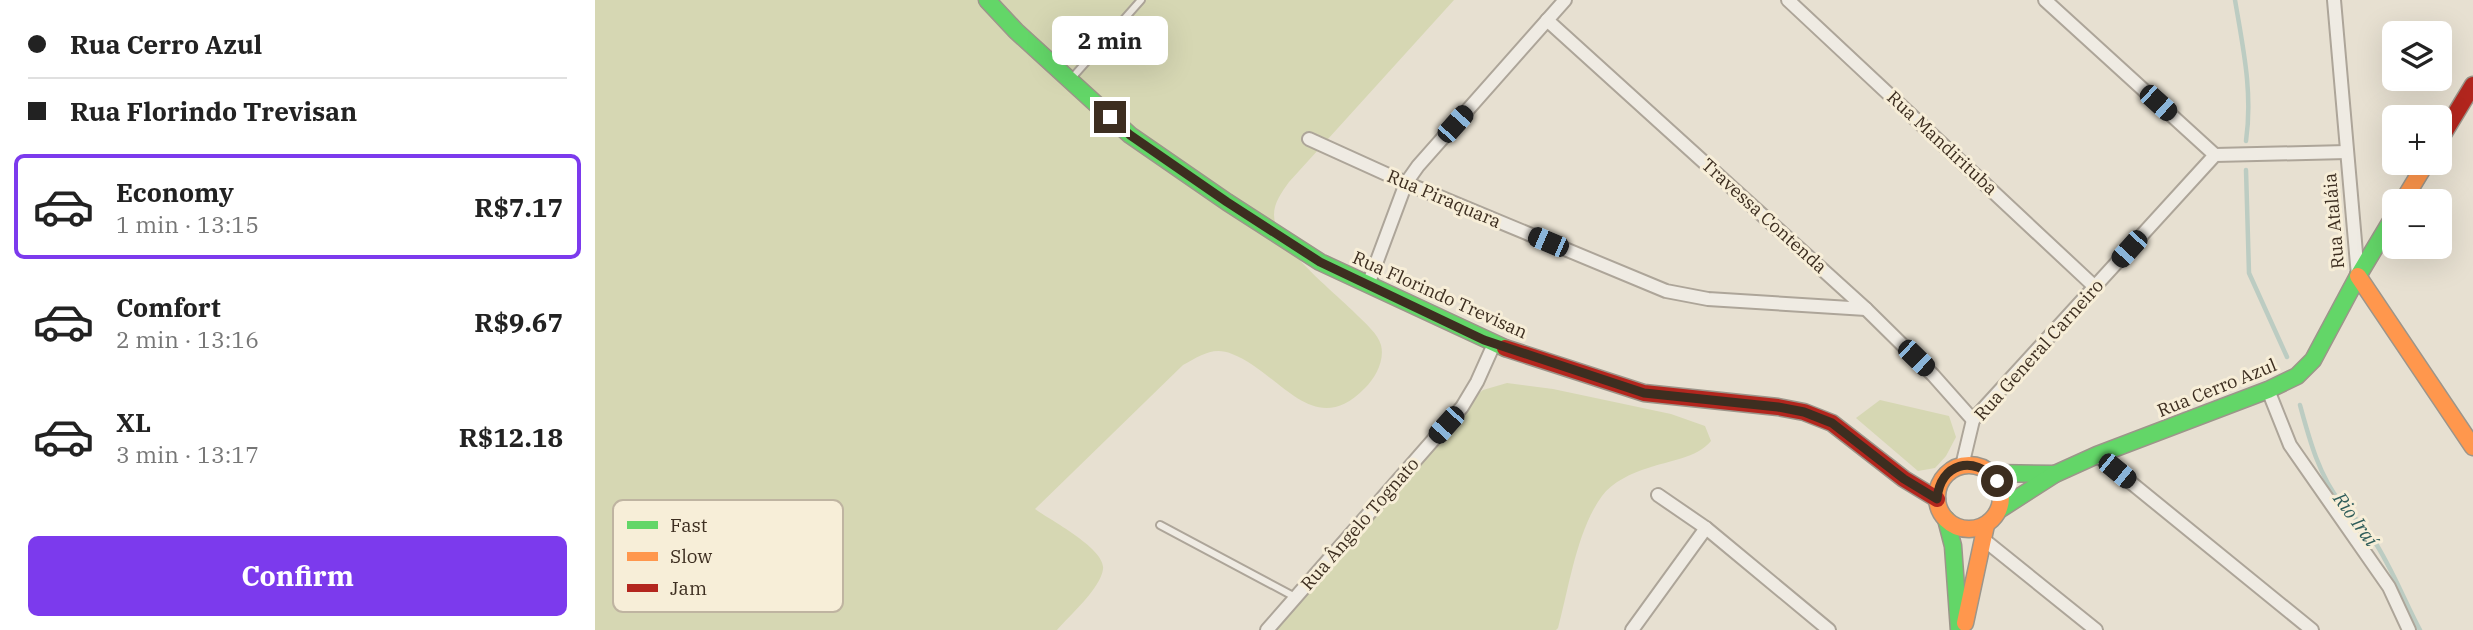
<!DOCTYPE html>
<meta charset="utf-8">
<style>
:root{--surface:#fff;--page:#f6f6f6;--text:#222;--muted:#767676;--line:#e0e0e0;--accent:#7c3aed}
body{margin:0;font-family:"IBM Plex Serif",serif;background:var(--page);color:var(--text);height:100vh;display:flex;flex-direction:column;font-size:26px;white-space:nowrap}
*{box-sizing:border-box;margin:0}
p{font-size:23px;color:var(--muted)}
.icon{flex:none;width:38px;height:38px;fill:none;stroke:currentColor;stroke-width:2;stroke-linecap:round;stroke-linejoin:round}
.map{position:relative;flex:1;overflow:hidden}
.side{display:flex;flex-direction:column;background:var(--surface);width:595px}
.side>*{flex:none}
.banner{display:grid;align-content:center;height:154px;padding:0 28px;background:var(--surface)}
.fabs{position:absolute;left:1787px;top:21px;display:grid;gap:14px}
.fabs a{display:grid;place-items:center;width:70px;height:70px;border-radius:10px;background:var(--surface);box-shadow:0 7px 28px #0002;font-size:35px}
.end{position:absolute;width:32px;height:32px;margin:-16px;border:9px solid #3d2e20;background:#fff;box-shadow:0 0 0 4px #fff}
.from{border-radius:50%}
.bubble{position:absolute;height:49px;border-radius:10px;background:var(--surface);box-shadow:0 7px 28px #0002;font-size:23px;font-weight:700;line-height:49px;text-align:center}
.car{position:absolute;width:21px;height:42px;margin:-21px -10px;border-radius:9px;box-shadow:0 0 5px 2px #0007;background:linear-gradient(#222 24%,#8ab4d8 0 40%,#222 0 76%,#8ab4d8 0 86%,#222 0)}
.banner b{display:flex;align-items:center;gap:24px;height:66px;font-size:26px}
.banner b+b{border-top:2px solid var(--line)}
.banner i{width:18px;height:18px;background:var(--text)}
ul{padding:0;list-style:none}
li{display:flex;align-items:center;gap:21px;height:105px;margin:0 14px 10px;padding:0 14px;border:4px solid transparent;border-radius:10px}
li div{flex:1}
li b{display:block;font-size:26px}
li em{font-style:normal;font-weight:700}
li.current{border-color:var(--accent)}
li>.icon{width:63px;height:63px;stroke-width:1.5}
.button{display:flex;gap:14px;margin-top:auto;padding:14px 28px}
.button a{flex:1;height:80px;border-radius:10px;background:var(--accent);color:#fff;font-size:28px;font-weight:700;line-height:80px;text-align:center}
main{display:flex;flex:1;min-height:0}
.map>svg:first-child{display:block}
</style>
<main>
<section class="side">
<div class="banner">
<b><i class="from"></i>Rua Cerro Azul</b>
<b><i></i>Rua Florindo Trevisan</b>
</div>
<ul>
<li class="current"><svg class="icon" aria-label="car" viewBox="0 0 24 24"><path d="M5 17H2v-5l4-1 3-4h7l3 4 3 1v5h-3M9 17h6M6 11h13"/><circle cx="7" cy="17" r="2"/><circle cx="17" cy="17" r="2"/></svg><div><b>Economy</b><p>1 min · 13:15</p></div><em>R$7.17</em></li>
<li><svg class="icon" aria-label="car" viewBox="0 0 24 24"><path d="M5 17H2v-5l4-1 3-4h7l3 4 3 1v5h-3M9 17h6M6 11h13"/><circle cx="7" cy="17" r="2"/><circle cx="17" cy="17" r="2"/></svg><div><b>Comfort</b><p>2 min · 13:16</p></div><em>R$9.67</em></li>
<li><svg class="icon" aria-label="car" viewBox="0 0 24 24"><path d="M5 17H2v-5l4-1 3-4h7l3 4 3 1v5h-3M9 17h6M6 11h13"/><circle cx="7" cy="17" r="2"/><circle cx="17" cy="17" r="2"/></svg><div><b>XL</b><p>3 min · 13:17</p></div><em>R$12.18</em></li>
</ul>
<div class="button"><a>Confirm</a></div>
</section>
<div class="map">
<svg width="1878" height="630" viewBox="0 0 1878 630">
<rect width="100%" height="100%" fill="#e7e0d1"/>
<g fill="#d6d7b3">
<path d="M0,0H859L694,182C687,192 679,202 679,215C679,246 742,294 763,316C771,324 783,334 786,345C790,361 780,378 770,388C718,442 685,372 637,354C618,346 605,356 588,365L440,509C455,520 511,549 508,569C506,588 474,616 462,630H0Z"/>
<path d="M912,383L958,389L1076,414L1110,426L1116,441C1102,458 1073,461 1053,468C1037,473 1017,482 1007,496C982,530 974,587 963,628L961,630H672L857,417L888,390Z"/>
<polygon points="1285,400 1354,416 1361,437 1351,456 1340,468 1323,471 1261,418"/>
</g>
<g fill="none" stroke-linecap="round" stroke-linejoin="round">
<g stroke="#bcccc2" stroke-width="4.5">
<path d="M1640,0C1648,48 1658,92 1651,141"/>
<polyline points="1651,170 1654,273 1692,357"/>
<path d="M1705,405C1714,438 1724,476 1746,503C1757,516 1770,526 1778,539C1797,568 1809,600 1825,630"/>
</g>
<g stroke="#ada599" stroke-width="10">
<g id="lane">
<polyline points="476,79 546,0"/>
<polyline points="565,525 700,597"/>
</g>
</g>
<g stroke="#ada599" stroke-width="16">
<g id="street">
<polyline points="1193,0 1500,287"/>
<polyline points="1450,0 1620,155"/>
<polyline points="1739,0 1763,276"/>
<polyline points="952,20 1271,309 1338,375 1378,420"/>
<polyline points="714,139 811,183 1071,291 1113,299 1271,309"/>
<polyline points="773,285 811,183 823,166 970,0"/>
<polyline points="1673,390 1695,445 1794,587 1814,630"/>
<polyline points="1502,455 1717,630"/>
<polyline points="1367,466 1378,420 1620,155 1752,152"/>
<polyline points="1063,495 1111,528 1234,630"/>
<polyline points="1388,539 1501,630"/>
<polyline points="672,630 867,407 882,382 899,344"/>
<polyline points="1037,630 1111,528"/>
</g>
</g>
<g stroke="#9c958a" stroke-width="19">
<g id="fast">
<polyline points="392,0 421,31 535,135 632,202 725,262 910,348"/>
<polyline points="1396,473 1460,474"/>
<polyline points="1404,510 1460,474 1502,455 1673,390 1702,376 1718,360 1763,276 1799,216"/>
<polyline points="1351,519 1358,546 1364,630"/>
</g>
</g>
<g stroke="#9c958a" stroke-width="19">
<g id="slow">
<polyline points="1808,201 1831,163"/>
<polyline points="1763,276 1878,447"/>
<circle cx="1374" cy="497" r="32"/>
<polyline points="1370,623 1391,525"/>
</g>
</g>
<g stroke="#9c958a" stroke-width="19">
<g id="jam">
<polyline points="1844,141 1878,85"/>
<polyline points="910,348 1049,393 1183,407 1209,412 1237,423 1309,479 1342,499"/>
</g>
</g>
<use href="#lane" stroke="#efebe3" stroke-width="6"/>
<use href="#street" stroke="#efebe3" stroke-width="12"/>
<use href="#fast" stroke="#63d668" stroke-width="16"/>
<use href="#slow" stroke="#ff974d" stroke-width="16"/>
<use href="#jam" stroke="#b3261e" stroke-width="16"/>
</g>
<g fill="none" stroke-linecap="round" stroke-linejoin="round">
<path stroke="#3d2e20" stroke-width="9" d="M515,117L535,135L632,202L725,262L889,340L1049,393L1183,407L1209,412L1237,423L1309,479L1342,499C1345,463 1379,454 1402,481"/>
</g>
<g text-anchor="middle" stroke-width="6" stroke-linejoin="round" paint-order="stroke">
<g font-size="18" fill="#3d2e20" stroke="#f7eed8">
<text transform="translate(1347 143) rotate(43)" y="6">Rua Mandirituba</text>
<text transform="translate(849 199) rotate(23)" y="6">Rua Piraquara</text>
<text transform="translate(1169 216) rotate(42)" y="6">Travessa Contenda</text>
<text transform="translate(1739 221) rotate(-95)" y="6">Rua Ataláia</text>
<text transform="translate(845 295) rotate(24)" y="6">Rua Florindo Trevisan</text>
<text transform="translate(1444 350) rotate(-48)" y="6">Rua General Carneiro</text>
<text transform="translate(1622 388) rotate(-22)" y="6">Rua Cerro Azul</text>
<text transform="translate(765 524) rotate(-49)" y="6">Rua Ângelo Tognato</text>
</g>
<g font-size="19" font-style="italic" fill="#2f5d5a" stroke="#f7eed8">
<text transform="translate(1761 519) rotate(54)" y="7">Rio Iraí</text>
</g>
</g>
<rect x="18" y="500" width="230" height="112" rx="10" fill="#f7eed8" stroke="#bfb4a1" stroke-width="2"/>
<rect x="32" y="521" width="31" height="8" fill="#63d668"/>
<rect x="32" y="552" width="31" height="9" fill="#ff974d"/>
<rect x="32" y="584" width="31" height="8" fill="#b3261e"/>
<g font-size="19" fill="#3d2e20">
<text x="75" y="532">Fast</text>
<text x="75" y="563">Slow</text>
<text x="75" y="595">Jam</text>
</g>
</svg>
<div class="fabs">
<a><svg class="icon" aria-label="layers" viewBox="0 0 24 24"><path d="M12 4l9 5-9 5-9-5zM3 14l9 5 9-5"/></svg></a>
<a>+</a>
<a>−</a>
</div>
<i class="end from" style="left:1402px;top:481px"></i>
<i class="end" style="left:515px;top:117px"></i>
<div class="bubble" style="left:457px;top:16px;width:116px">2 min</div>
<i class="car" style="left:1563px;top:103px;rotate:132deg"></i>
<i class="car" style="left:860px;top:124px;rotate:42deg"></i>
<i class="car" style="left:953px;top:242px;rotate:293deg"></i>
<i class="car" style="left:1534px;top:249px;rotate:222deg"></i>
<i class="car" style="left:1321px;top:358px;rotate:134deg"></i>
<i class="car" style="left:851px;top:425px;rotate:222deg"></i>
<i class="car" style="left:1522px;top:471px;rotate:129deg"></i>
</div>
</main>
